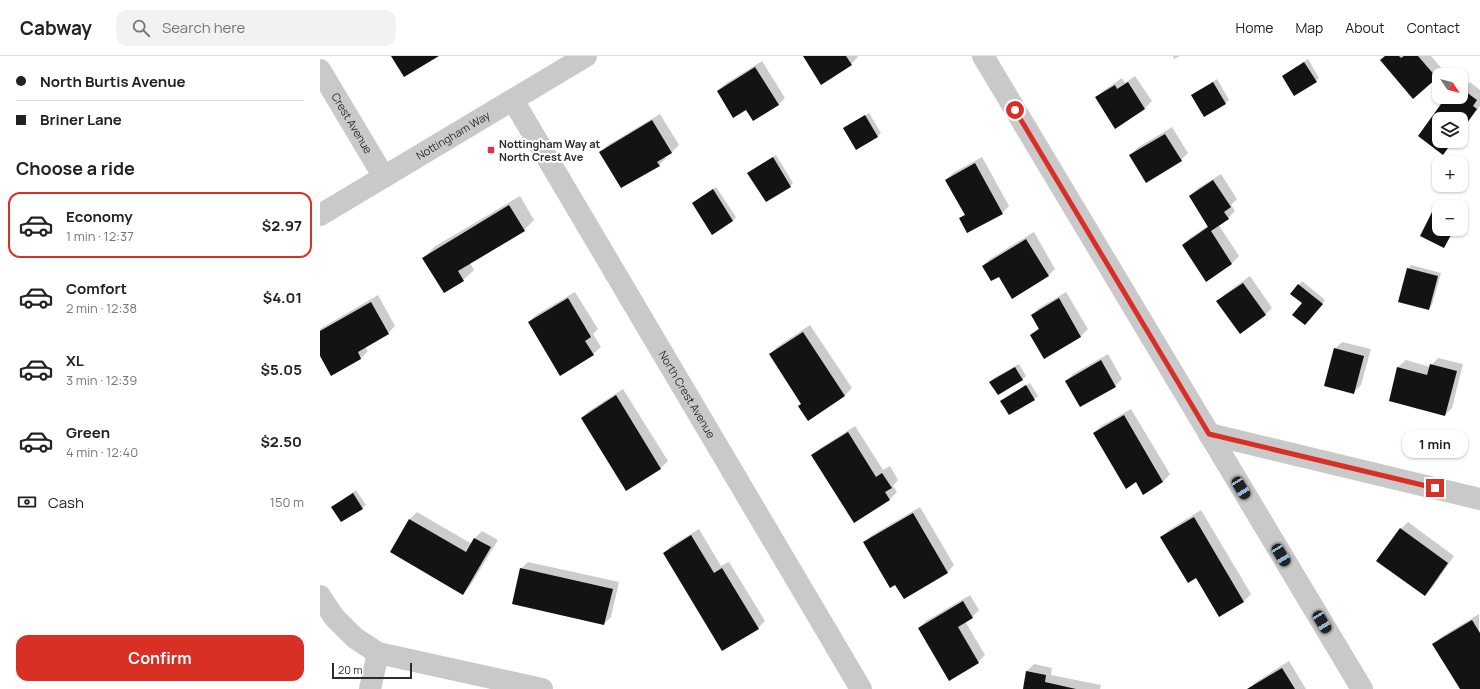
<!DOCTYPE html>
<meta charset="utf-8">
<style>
:root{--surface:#fff;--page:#f2f2f2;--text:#222;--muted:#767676;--line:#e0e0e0;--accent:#d93025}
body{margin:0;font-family:Manrope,sans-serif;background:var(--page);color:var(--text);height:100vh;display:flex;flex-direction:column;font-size:15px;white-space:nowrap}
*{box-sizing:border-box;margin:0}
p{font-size:13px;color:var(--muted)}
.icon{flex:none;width:22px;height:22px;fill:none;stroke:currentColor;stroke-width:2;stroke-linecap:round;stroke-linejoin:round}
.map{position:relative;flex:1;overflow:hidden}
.side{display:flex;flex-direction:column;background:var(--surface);width:320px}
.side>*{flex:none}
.top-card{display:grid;align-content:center;height:88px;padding:0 16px;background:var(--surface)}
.needle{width:26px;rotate:125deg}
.buttons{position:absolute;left:1112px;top:12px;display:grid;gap:8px}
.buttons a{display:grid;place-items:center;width:36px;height:36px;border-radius:8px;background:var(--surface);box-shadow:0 1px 3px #0004;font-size:20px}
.scale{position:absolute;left:12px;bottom:10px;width:80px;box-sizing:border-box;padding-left:4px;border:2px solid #2c2c2c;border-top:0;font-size:11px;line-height:14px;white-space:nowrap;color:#2c2c2c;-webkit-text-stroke:3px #fff;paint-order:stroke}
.end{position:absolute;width:18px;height:18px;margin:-9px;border:5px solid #d93025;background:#fff;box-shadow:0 0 0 2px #fff}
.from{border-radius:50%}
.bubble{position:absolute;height:28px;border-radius:12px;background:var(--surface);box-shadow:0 1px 3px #0004;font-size:13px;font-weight:700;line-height:28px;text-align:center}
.car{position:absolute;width:12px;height:24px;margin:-12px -6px;border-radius:5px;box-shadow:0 0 3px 1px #0007;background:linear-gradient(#222 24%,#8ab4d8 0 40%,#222 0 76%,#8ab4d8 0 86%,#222 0)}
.top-card b{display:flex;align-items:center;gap:14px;height:38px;font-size:15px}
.top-card b+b{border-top:1px solid var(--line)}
.top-card i{width:10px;height:10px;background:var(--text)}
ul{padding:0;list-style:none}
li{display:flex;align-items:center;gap:12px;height:66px;margin:0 8px 6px;padding:0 8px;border:2px solid transparent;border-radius:12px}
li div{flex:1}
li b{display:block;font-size:15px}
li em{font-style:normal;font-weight:700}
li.current{border-color:var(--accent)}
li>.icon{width:36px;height:36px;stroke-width:1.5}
h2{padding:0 16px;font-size:18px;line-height:48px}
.pay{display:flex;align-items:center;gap:10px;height:44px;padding:0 16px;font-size:15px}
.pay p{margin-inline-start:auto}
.cta{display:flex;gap:8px;margin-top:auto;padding:8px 16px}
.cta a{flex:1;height:46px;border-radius:12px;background:var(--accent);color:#fff;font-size:16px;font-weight:700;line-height:46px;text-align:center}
header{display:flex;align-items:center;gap:24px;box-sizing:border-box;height:56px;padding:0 20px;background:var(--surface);border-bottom:1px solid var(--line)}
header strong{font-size:19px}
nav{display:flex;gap:22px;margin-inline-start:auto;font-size:14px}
.search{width:280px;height:36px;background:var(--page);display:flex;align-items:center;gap:10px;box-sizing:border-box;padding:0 14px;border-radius:12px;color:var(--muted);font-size:15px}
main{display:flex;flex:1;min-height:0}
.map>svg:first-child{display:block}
</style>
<header>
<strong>Cabway</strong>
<div class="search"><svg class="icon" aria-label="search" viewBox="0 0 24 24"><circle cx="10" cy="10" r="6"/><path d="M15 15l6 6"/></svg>Search here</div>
<nav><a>Home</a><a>Map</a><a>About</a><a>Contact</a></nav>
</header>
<main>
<section class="side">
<div class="top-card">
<b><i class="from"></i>North Burtis Avenue</b>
<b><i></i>Briner Lane</b>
</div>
<h2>Choose a ride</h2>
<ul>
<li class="current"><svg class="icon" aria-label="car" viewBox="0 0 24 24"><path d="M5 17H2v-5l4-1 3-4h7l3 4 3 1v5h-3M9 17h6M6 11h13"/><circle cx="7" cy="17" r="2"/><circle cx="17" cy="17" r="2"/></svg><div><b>Economy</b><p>1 min · 12:37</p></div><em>$2.97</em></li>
<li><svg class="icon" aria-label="car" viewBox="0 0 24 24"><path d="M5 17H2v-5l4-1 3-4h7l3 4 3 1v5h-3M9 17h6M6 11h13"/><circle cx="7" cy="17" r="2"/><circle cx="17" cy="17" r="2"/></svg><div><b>Comfort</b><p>2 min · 12:38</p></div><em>$4.01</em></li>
<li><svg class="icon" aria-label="car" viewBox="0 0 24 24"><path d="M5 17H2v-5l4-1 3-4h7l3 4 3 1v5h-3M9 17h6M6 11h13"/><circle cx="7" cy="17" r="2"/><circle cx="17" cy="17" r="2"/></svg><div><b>XL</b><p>3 min · 12:39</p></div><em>$5.05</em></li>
<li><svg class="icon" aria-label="car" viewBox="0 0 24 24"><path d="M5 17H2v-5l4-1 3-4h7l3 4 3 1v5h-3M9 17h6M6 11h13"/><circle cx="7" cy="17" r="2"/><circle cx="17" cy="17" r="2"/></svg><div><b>Green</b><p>4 min · 12:40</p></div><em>$2.50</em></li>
</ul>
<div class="pay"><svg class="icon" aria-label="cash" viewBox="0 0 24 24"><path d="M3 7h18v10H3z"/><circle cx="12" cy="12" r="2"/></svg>Cash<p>150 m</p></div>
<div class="cta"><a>Confirm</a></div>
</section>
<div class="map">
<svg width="1160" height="633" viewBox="0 0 1160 633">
<rect width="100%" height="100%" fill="#fff"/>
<g fill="#0003">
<polygon points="484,0 537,0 538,1 531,8"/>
<polygon points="853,0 860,0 854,3"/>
<polygon points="1066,0 1111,0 1123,14 1116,21"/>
<polygon points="988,3 999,22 996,25 963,21"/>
<polygon points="442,5 465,42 458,49 427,53 398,35 405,28"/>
<polygon points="815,20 832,45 825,52 796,71 776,42 783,35 802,22 805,27"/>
<polygon points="897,23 909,44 905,47 873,39"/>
<polygon points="1150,26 1160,34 1160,50 1141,76 1141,63 1119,63 1119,85 1134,85 1123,98 1099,80 1128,41 1141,41 1141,30 1144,32"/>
<polygon points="549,57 561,77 558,80 536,93 524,73"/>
<polygon points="340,58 359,89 352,96 345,100 346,102 339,109 281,96 288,89"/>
<polygon points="852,71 868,97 861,104 810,100 817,92"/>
<polygon points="456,99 473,127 470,130 432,114"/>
<polygon points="662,101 689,150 682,157 640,163 645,158 626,124 633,117"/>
<polygon points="901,118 917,143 911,149 915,155 908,162 898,168 919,200 912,207 863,189 870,182 889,169 870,140 877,133"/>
<polygon points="396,131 416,161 413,165 373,147"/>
<polygon points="200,140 214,164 204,174 150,207 154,214 143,224 104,202 114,191"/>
<polygon points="1118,151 1119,152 1119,173 1134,173 1127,187 1124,190 1102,179 1114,154"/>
<polygon points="714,176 735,213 728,220 679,219 663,210 670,203"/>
<polygon points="1091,209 1121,217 1112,249 1109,253 1088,213"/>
<polygon points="930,220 952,252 945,259 898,246 905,238"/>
<polygon points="982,225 1005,244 988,265 983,247 971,238"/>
<polygon points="255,236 278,273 273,278 281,291 273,298 241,319 209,266 216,259"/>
<polygon points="746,236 768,273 761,280 724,301 711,279 719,271 712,259 719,252"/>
<polygon points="58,239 75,270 68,277 45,291 48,295 41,302 12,318 0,298 0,273"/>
<polygon points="490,269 532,332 525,339 488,363 482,347 450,298 457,291"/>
<polygon points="1022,286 1051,293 1041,329 1034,336 1015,293"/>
<polygon points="788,298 802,323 795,330 746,325 753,318"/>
<polygon points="1118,302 1143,308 1132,352 1125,359 1078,311 1086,304 1110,311"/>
<polygon points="699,308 706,320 702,324 671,326 674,322"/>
<polygon points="710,327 718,340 714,343 682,345"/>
<polygon points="303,333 348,405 341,412 306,433 262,362 269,355"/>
<polygon points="811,353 850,418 843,426 816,425 774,377 781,370"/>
<polygon points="535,370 563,414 570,410 578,424 573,430 577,436 570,443 492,400 499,393"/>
<polygon points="36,434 46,449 42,452 12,451"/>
<polygon points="600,451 634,509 627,517 576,528 545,486 552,479"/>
<polygon points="881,454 931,538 924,545 900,559 877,520 842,481 849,474"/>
<polygon points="97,456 152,488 155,482 162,475 178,484 150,530 143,538 71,495 90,463"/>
<polygon points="1088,466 1134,500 1112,532 1105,539 1081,473"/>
<polygon points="379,473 401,510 409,506 445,565 438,572 344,497 351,490"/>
<polygon points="208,506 299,526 291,561 284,568 201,513"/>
<polygon points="650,539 659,554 652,561 645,565 665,599 658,606 599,572 606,565"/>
<polygon points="1159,558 1160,633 1141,633 1114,588 1121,581"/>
<polygon points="969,605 986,633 929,633 936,626"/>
<polygon points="714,608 732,612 731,619 781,629 780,633 704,633 707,615"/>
</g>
<g fill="#131313">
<polygon points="71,0 119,0 84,21"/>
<polygon points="483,0 526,0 532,9 501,29"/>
<polygon points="1065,0 1079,0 1081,2 1084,0 1098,0 1117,22 1093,43 1060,4"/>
<polygon points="984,6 997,26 974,40 962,20"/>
<polygon points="435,11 459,49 433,65 426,54 413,62 397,35"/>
<polygon points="808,26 825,53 795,73 775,41 795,29 797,33"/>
<polygon points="893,26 906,48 884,61 871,39"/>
<polygon points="1142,33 1157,44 1153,50 1157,53 1141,75 1141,63 1119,63 1119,85 1133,85 1123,99 1098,80 1126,41 1141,41"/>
<polygon points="545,59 558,81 536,94 523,72"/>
<polygon points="332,64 352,97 337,106 340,110 301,132 279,96"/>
<polygon points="845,78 862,105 826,127 809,99"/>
<polygon points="453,101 471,131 446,146 427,117"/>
<polygon points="655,107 683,158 647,177 639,162 645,159 625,124"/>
<polygon points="893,124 911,151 904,156 909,163 891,175 912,208 886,226 862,189 888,171 869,140"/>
<polygon points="393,133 413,165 392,179 372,147"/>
<polygon points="189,149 205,175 138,215 144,225 124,237 102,202"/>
<polygon points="1113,154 1119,157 1119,173 1134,173 1124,192 1100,180"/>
<polygon points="706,183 729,220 692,243 679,221 671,225 662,210"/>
<polygon points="1087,212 1118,220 1109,254 1078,246"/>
<polygon points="923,227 946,259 920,278 896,245"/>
<polygon points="978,228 1003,248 985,269 972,259 982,247 970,238"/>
<polygon points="248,242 271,281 265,285 274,299 240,320 208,266"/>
<polygon points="739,242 761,281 724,303 710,279 719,273 711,259"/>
<polygon points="51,246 69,278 38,296 41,303 11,320 0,300 0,275"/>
<polygon points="483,276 525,340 488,365 478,350 481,348 449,298"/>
<polygon points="1014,292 1044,300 1034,338 1004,330"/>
<polygon points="781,304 796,331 760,351 745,325"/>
<polygon points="1110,308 1137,315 1125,360 1069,345 1077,311 1107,319"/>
<polygon points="695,311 703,324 678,339 669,326"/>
<polygon points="706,329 715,344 689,359 680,345"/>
<polygon points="296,339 341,413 306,435 261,362"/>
<polygon points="804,359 843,426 823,439 816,426 806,433 773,377"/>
<polygon points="528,376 556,421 562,417 572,432 565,436 570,444 534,467 491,399"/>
<polygon points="33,437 43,453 21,466 11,451"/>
<polygon points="593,457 628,517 584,543 575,529 570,532 543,486"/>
<polygon points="874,461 924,546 899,561 876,522 868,527 840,481"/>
<polygon points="89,463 146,496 154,482 171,491 143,539 70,496"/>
<polygon points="1080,472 1128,507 1105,540 1056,505"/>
<polygon points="371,479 394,517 402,512 439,573 402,595 343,497"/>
<polygon points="200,512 293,533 284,569 192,548"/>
<polygon points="643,545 653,562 638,571 659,607 629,625 598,572"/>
<polygon points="1152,564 1160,577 1160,633 1140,633 1112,588"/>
<polygon points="962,612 975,633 927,633"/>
<polygon points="706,615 726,619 725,626 756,633 703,633"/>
</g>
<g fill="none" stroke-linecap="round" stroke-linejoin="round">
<g stroke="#c9c9c9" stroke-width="22">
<polyline points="663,0 1042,633"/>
<path id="s1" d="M0,14L64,121"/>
<path id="s2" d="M193,44L541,633"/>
<path id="s3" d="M0,159L266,0"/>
<polyline points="889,378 1160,443"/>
<polyline points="0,540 14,561 35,582 58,597 222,633"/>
<polyline points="50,633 58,597"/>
</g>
</g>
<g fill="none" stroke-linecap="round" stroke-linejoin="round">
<polyline stroke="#d93025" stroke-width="5" points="695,54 889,378 1115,432"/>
</g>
<rect fill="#e0324f" stroke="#fff" stroke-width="1.5" x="167" y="90" width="8" height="8" rx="2"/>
<g text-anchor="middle" stroke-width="4" stroke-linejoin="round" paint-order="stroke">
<g font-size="11" fill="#2c2c2c" stroke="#fff">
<text dy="4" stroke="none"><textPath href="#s1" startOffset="62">Crest Avenue</textPath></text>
<text dy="4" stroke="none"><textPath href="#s3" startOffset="155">Nottingham Way</textPath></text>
<text dy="4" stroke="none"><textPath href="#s2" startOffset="342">North Crest Avenue</textPath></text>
</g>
<g font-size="11" font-weight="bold" fill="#2c2c2c" stroke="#fff" text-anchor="start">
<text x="179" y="92">Nottingham Way at<tspan x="179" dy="13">North Crest Ave</tspan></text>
</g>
</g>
</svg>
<div class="buttons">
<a><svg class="needle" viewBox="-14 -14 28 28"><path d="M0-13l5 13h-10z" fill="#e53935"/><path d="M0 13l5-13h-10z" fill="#767676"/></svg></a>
<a><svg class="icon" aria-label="layers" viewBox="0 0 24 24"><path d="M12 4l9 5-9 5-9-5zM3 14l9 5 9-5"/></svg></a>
<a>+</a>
<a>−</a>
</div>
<div class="scale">20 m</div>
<i class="end from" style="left:695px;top:54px"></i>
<i class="end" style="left:1115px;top:432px"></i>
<div class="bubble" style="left:1082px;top:374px;width:66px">1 min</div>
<i class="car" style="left:921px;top:432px;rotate:149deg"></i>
<i class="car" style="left:961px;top:499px;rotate:149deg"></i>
<i class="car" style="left:1002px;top:566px;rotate:149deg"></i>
</div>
</main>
